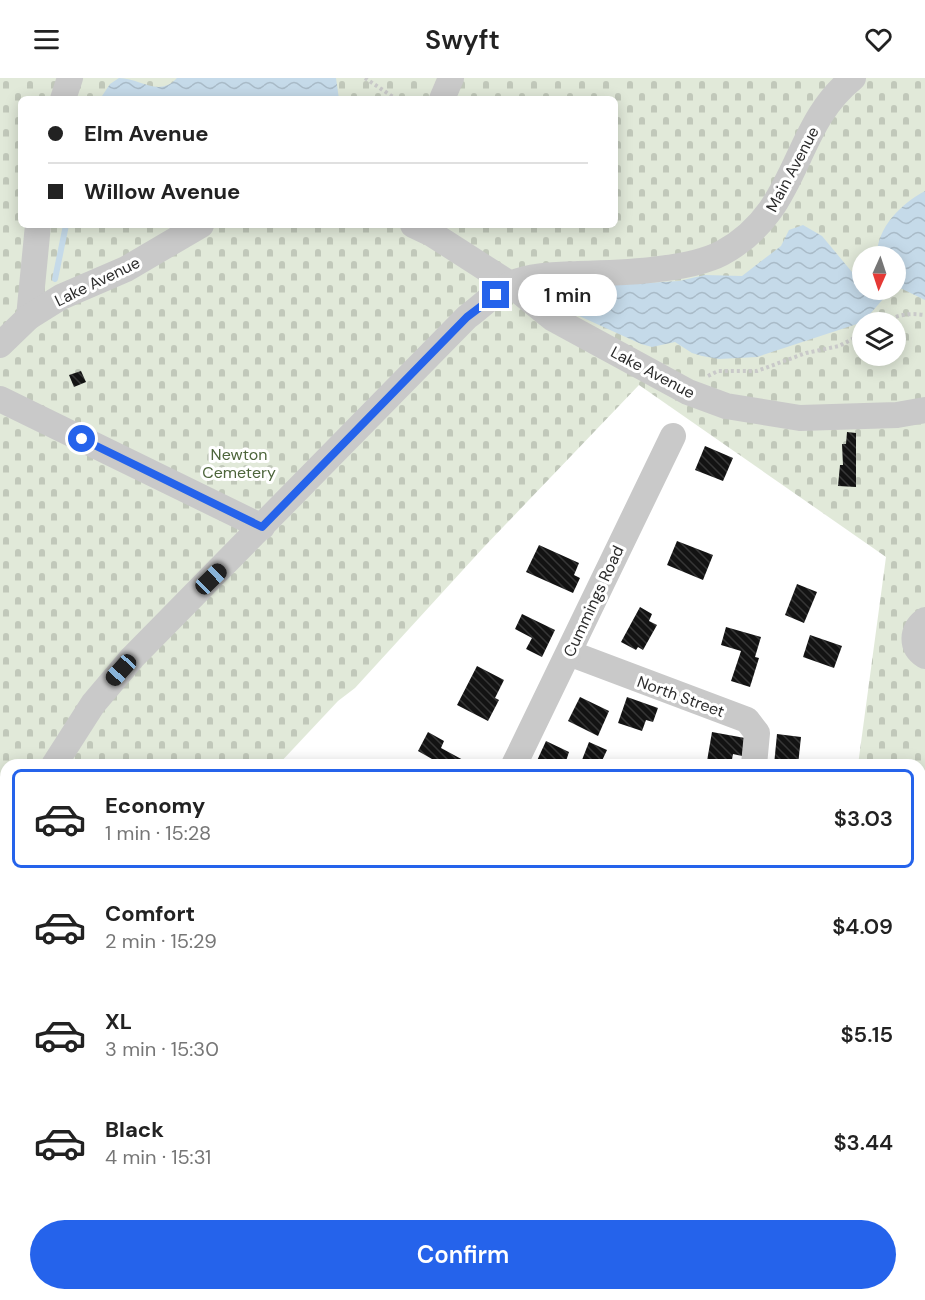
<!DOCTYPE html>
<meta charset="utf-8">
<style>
:root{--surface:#fff;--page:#f6f6f6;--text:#222;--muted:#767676;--line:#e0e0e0;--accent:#2563eb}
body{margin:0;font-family:"DM Sans",sans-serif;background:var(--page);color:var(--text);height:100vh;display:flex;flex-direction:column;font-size:22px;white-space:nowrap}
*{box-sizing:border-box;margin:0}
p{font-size:20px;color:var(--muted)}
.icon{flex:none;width:33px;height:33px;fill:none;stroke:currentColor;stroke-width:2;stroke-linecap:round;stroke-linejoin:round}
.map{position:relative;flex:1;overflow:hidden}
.panel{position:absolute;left:0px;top:681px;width:926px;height:542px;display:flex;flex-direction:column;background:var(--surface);border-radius:18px 18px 0 0;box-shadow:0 3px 15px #0003}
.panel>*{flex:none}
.banner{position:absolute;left:18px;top:18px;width:600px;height:132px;border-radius:9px;box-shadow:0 3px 15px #0003;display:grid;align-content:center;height:132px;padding:0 30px;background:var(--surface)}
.needle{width:39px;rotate:183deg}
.controls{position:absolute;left:852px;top:168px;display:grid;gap:12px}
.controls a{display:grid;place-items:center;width:54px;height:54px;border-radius:50%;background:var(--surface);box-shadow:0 3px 15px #0003;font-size:30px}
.end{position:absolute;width:27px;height:27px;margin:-14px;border:8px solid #2563eb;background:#fff;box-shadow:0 0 0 3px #fff}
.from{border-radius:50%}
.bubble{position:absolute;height:42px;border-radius:21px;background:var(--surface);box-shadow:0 3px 15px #0003;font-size:20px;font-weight:600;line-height:42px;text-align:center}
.car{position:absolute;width:18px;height:36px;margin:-18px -9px;border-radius:8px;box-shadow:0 0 4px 2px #0007;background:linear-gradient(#222 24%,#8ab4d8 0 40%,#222 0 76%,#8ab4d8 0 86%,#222 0)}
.banner b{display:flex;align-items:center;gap:21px;height:57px;font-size:22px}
.banner b+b{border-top:2px solid var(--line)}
.banner i{width:15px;height:15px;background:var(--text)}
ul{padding:10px 0 0;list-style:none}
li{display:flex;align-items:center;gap:18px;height:99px;margin:0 12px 9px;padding:0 18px;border:3px solid transparent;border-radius:9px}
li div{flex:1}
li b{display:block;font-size:22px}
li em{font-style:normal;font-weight:600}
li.on{border-color:var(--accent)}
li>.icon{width:54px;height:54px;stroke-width:1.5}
.primary-button{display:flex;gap:12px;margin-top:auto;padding:12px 30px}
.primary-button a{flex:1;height:69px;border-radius:36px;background:var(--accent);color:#fff;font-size:24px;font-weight:600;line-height:69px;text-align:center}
header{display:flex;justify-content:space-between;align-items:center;height:78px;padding:0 30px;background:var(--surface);font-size:27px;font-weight:600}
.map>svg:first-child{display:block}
</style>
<header><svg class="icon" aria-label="menu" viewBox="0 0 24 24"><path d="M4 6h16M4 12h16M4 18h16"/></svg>Swyft<svg class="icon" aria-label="heart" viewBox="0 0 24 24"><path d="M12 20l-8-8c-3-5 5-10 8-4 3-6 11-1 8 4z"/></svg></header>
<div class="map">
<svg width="925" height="1222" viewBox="0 0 925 1222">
<defs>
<pattern id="cemetery-stones" width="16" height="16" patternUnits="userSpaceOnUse" patternTransform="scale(1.5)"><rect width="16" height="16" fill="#e1e9d9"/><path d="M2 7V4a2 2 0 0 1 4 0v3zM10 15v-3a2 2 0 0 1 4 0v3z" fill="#c1c8ba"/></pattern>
<pattern id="water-waves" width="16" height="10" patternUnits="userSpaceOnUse" patternTransform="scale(1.5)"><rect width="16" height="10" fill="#c5dae9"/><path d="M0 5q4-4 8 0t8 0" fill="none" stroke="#a9bbc8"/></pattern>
<pattern id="building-back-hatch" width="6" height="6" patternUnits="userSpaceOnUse" patternTransform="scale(1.5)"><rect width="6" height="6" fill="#131313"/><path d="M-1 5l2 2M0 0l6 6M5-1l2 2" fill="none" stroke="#363636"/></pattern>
</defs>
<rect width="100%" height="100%" fill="#fff"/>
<path fill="url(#cemetery-stones)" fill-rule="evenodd" d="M0,0H925V1222H806V1216H920V687H858L886,479L639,307L483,470L355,610L338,623L278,687H6V876L0,873ZM21,21H615V147H21ZM862,178H896V212H862ZM862,244H896V278H862Z"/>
<g fill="url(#water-waves)">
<path d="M119,0C140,0 159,20 177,0H336L339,21H100L110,6Z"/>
<path d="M925,113V222L896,208V178H877C877,149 901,126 925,113Z"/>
<polygon points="803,147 822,158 862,206 862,212 878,215 883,212 891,212 863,244 757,279 719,281 702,278 692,275 675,264 652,269 641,266 577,237 573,231 584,213 597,208 679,203 705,197 742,198 781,168 789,152"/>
</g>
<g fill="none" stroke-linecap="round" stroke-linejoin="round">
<polyline stroke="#c5dae9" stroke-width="6" points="55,201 66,147"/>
</g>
<g fill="url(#building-back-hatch)">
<polygon points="81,293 86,304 74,309 69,297"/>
<polygon points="847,354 856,355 856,409 838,408 840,387 843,387 842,366 846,366"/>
<polygon points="705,368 733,380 723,403 695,392"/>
<polygon points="677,463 713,477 703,502 667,487"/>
<polygon points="539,467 579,485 574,497 580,500 573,515 526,494"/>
<polygon points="797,506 817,514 804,545 785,537"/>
<polygon points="640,529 652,536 649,543 657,547 643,572 638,569 636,572 621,564"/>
<polygon points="522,536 555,552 542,579 526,571 532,560 515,551"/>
<polygon points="726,549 761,559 755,579 759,580 750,609 731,603 741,573 721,567"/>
<polygon points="810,557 842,568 834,590 803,579"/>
<polygon points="477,588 504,602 495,620 499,622 488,643 457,627"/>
<polygon points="580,619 609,633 598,658 568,643"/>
<polygon points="627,619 658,630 653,644 646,642 642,653 618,645"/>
<polygon points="428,654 444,663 441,670 465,683 463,687 438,687 439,685 418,673"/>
<polygon points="712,654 745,660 742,678 733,676 731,687 707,683"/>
<polygon points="777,656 801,659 798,687 774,687"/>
<polygon points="546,663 569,674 566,683 571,685 570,687 535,687"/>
<polygon points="589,664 607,672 600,687 580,687"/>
<polygon points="0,1075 6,1078 6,1183 0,1180"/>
<polygon points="127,1216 159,1216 155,1222 126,1222"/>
<polygon points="326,1216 330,1216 342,1222 324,1222"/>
<polygon points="533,1216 561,1216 560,1222 532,1222"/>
<polygon points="677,1216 702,1216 701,1222 675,1222"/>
</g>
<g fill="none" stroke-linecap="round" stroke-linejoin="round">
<g stroke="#c9c9c9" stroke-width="4" stroke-dasharray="3 3" stroke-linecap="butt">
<polyline points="365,0 396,21"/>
<polyline points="886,212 894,220"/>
<path d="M885,244C898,236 910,235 925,237"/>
<polyline points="708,298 718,293 757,293 806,275 839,268 862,256"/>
</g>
<g stroke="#c9c9c9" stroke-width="26">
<polyline points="63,21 70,0"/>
<polyline points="442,21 451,0"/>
<polyline points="413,147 432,156 510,206 552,240 688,314 726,328 800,340 897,337 925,332"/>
<polyline points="29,239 38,147"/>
<polyline points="0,267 29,239 61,219 126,191 201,147"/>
<polyline points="0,321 262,449"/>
<path d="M925,542C912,552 910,568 925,578"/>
<polyline points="569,575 747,642 757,655 754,687"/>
<path d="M54,687L93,626L132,580L467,239C481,229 495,214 511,206C531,197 557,197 578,196C617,195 688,193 722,175C801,132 791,49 853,0"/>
<polyline points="514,687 673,358"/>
<polyline points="0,727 6,733"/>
<polyline points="0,759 6,752"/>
<polyline points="920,802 925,794"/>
<polyline points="920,982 925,987"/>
<polyline points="285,1222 287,1216"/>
<polyline points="634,1222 635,1216"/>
</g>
</g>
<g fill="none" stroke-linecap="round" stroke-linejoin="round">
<polyline stroke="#2563eb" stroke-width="8" points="82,361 262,449 467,239 496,217"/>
</g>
<g text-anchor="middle" stroke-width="6" stroke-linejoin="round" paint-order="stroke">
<g font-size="16" fill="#2c2c2c" stroke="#fff">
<text transform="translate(792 91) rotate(-62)" y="6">Main Avenue</text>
<text transform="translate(97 203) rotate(-26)" y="6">Lake Avenue</text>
<text transform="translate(653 294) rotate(28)" y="6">Lake Avenue</text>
<text transform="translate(593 523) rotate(-65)" y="6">Cummings Road</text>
<text transform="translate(681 618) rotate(20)" y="6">North Street</text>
</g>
<g font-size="16" fill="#4d653b" stroke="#fff">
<text x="239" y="382">Newton<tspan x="239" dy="18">Cemetery</tspan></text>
</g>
</g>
</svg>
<div class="controls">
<a><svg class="needle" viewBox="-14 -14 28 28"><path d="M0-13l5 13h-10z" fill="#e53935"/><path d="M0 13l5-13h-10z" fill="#767676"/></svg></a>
<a><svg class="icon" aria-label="layers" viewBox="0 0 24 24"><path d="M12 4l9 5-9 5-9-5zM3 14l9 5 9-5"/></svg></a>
</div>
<i class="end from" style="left:82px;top:361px"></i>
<i class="end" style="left:496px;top:217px"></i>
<div class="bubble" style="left:518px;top:196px;width:99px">1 min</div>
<i class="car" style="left:211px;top:501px;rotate:46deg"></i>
<i class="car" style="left:121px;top:592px;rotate:222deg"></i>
<div class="banner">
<b><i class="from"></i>Elm Avenue</b>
<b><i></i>Willow Avenue</b>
</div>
<section class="panel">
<ul>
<li class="on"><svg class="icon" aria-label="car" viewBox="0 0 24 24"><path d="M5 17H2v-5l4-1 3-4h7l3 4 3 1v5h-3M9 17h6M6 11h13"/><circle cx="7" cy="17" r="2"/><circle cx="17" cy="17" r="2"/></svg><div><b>Economy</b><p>1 min · 15:28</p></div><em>$3.03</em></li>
<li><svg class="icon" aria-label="car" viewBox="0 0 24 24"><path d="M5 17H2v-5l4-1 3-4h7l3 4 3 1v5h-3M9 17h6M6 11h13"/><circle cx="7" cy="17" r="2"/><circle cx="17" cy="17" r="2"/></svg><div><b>Comfort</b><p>2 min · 15:29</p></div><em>$4.09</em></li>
<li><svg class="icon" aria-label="car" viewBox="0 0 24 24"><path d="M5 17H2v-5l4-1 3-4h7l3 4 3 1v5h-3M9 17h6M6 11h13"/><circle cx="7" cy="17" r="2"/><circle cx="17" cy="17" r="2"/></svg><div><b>XL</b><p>3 min · 15:30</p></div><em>$5.15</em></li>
<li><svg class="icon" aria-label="car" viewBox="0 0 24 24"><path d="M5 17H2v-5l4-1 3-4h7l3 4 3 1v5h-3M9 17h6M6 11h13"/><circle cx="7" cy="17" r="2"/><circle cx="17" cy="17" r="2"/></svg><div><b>Black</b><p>4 min · 15:31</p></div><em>$3.44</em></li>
</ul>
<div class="primary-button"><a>Confirm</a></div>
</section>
</div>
